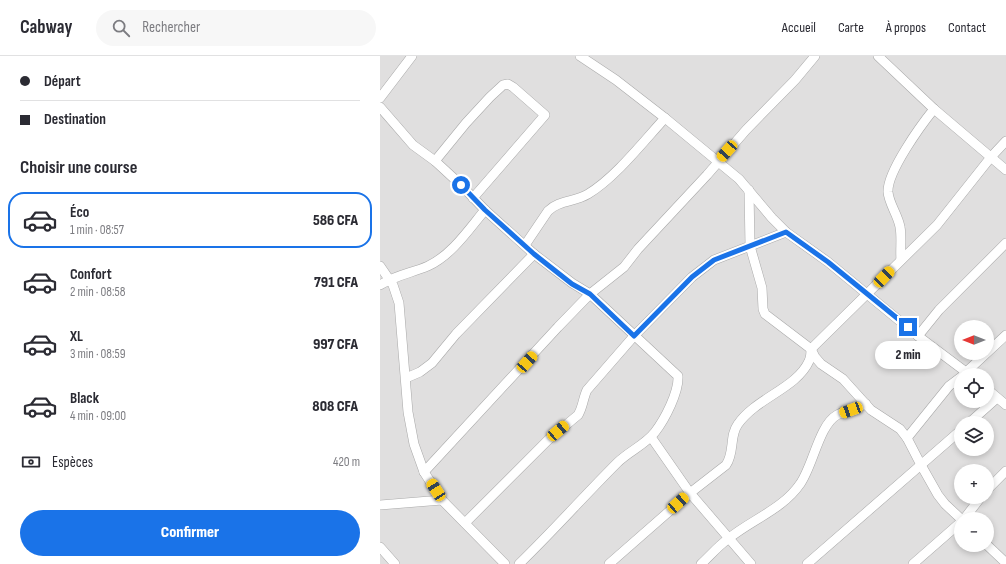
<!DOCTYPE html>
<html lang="fr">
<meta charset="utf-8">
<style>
:root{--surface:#fff;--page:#f7f7f7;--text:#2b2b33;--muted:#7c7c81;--line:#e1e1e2;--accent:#1a73e8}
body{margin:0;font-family:"Sofia Sans Condensed",sans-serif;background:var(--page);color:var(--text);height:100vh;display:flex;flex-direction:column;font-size:15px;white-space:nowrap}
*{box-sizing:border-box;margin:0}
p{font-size:13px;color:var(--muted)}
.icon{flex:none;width:22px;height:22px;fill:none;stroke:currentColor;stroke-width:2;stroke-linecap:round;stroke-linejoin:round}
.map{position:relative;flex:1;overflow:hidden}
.sheet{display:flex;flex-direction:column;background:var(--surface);width:380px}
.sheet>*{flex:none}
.guide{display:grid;align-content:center;height:88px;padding:0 20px;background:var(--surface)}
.needle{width:26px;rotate:270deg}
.tools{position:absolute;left:574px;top:264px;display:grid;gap:8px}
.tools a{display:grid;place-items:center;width:40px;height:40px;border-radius:50%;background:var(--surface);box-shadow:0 2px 6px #0003;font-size:20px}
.end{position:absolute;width:18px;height:18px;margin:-9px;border:5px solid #1a73e8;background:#fff;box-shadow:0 0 0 2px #fff}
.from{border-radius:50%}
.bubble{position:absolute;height:28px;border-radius:14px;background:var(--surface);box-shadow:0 2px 6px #0003;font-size:13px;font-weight:800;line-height:28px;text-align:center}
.car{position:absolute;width:12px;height:24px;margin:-12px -6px;border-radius:5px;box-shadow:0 0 3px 1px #0007;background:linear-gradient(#f5c518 24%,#345 0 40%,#f5c518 0 76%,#345 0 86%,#f5c518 0)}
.guide b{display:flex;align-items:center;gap:14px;height:38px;font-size:15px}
.guide b+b{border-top:1px solid var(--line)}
.guide i{width:10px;height:10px;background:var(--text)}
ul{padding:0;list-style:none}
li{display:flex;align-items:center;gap:12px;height:56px;margin:0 8px 6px;padding:0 12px;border:2px solid transparent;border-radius:16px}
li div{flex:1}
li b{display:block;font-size:15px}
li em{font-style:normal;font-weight:800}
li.current{border-color:var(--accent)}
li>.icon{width:36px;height:36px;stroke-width:1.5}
h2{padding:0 20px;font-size:18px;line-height:48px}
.pay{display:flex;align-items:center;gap:10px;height:44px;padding:0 20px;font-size:15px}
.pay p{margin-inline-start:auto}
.action{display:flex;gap:8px;margin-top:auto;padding:8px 20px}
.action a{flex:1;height:46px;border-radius:24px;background:var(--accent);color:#fff;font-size:16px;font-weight:800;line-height:46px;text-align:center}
header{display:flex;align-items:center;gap:24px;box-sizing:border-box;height:56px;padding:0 20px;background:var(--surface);border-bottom:1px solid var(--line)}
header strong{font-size:19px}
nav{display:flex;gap:22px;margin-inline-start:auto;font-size:14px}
.search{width:280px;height:36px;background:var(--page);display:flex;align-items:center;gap:10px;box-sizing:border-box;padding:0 14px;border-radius:22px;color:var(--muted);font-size:15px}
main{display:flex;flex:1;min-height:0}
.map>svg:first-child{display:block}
</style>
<header>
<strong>Cabway</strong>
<div class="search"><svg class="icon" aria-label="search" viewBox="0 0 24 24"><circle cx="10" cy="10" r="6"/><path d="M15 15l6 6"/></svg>Rechercher</div>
<nav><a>Accueil</a><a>Carte</a><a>À propos</a><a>Contact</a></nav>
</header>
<main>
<section class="sheet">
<div class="guide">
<b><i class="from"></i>Départ</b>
<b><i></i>Destination</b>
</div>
<h2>Choisir une course</h2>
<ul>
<li class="current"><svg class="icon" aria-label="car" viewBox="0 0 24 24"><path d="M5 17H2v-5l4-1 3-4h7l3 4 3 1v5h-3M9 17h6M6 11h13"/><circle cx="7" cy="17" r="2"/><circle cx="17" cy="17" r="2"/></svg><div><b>Éco</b><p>1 min · 08:57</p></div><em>586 CFA</em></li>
<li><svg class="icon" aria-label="car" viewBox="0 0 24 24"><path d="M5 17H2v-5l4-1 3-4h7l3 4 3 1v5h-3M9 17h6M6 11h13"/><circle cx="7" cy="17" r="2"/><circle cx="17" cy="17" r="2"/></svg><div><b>Confort</b><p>2 min · 08:58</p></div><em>791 CFA</em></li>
<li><svg class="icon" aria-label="car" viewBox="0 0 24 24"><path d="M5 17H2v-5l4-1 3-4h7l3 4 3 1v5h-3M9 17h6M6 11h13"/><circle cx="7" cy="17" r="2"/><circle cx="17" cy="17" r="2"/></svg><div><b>XL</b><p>3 min · 08:59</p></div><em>997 CFA</em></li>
<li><svg class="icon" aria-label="car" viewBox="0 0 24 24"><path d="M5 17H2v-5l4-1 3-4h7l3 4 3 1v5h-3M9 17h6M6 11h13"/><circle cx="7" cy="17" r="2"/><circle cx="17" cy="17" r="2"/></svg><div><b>Black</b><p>4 min · 09:00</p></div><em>808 CFA</em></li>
</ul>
<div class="pay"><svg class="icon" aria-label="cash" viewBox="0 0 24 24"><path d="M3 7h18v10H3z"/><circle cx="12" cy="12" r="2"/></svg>Espèces<p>420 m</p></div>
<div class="action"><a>Confirmer</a></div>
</section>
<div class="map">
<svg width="626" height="508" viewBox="0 0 626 508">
<rect width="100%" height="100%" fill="#f2efe9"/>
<path fill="#e0dfdf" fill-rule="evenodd" d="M0,0H626V508H0ZM581,271H607V297H581ZM581,319H607V345H581ZM581,367H607V393H581ZM581,415H607V441H581ZM581,463H607V489H581Z"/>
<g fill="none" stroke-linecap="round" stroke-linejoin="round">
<g stroke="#a9a9a9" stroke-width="10">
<g id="minor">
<polyline points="200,0 236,24 285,62 359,123 392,162 406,176 448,206 538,280 590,319"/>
<polyline points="498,0 554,53 626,114"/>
<polyline points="0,42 32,0"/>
<path d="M0,51L33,89L55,105L81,129L105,154L154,198L192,227L210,238L298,320C299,336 285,363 275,376C265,389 249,395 237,407C204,440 173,475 139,508"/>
<polyline points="55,105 86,67 110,41 123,29 128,28 133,31 165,59 93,142"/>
<polyline points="369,134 370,190 382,232 383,253 385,258 431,293 435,301 441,308 463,323 491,354 520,373 527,382 541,409 558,439 565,448 581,463"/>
<path d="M145,189L168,155C179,144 195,146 208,138C235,122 263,86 285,62"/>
<path d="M521,204C520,194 522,181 520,171C518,159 509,148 508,136C507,116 541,69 554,53"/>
<polyline points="0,210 13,229 19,247 28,356 34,388 44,416 62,444 125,508"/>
<path d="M0,229C16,219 32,217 48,210C72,199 89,173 105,154"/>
<polyline points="538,280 559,254 626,187"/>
<polyline points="583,319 626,279"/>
<polyline points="26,322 40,316 52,307 76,278 154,198"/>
<polyline points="607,333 626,349"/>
<polyline points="589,367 617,342"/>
<polyline points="271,381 310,437 371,508"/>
<polyline points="527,382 569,330 581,321"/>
<polyline points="44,416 178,271 210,238 244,211 258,193 327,119 366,74 415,24 435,0"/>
<polyline points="607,434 626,415"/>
<polyline points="0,449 62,444"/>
<polyline points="584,463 601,441"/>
<path d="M85,467L168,384L198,359C203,351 203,342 207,334L254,280L312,221L334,204L406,176"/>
<polyline points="607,489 626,507"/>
<polyline points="0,491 15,508"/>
<path d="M229,508L310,437L346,409C355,396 349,380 358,368C376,342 417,332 429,305C431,301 431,297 431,293L557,169L611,101L626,85"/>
<path d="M321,508C330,500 338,490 348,483C371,464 403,453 420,428C433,410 439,369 457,359C466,354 477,352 486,348"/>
<polyline points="427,508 581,374"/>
<polyline points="533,508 581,466"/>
</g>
</g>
<use href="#minor" stroke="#fff" stroke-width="9"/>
</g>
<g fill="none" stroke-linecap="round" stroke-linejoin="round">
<polyline stroke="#1a73e8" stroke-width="5" points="81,129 105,154 154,198 192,228 210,238 254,280 312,221 334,204 406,176 448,206 528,271"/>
</g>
</svg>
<div class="tools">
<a><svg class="needle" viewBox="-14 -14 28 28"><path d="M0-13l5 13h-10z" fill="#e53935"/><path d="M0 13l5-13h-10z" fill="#7c7c81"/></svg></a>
<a><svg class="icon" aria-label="locate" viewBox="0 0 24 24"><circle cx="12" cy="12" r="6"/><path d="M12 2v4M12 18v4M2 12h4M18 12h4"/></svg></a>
<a><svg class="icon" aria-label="layers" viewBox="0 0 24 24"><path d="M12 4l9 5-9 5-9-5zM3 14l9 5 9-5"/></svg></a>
<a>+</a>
<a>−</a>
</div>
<i class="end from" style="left:81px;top:129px"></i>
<i class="end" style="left:528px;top:271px"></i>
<div class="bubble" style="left:495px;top:285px;width:66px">2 min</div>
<i class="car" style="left:347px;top:95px;rotate:222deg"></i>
<i class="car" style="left:504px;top:221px;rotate:44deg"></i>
<i class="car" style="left:147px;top:306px;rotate:42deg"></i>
<i class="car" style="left:471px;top:354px;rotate:250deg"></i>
<i class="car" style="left:178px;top:375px;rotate:50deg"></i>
<i class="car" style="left:56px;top:434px;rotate:327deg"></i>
<i class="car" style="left:298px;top:447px;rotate:48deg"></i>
</div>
</main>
